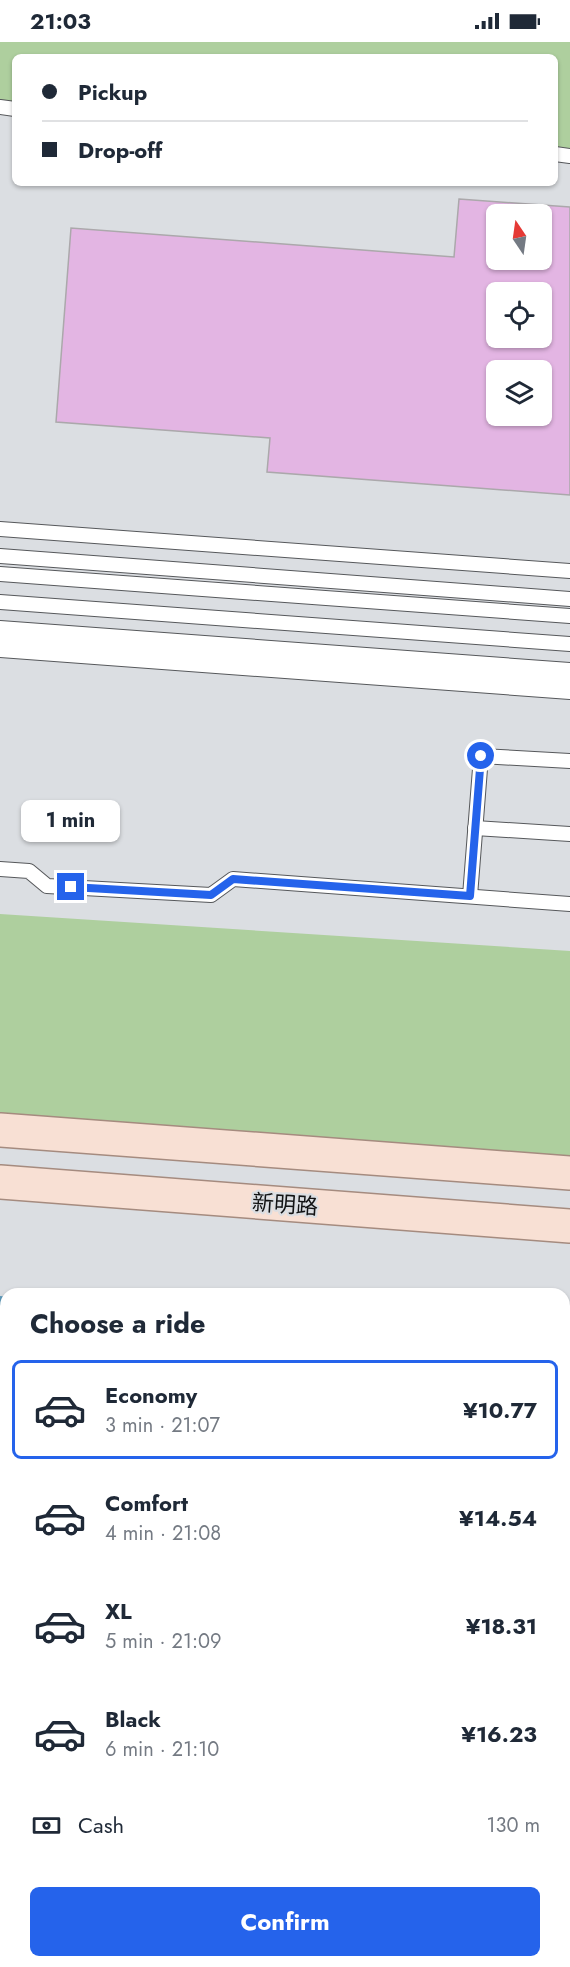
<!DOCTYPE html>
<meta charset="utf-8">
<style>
:root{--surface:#fff;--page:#f6f6f7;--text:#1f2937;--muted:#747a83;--line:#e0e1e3;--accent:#2563eb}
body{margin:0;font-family:Jost,"Noto Sans SC",sans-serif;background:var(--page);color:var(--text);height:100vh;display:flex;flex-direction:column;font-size:22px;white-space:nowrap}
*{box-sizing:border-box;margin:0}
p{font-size:20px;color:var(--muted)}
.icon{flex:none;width:33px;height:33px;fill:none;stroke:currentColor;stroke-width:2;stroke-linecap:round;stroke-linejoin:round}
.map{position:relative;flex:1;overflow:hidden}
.panel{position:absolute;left:0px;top:1246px;width:570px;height:680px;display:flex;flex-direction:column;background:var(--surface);border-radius:18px 18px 0 0;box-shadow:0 2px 4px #0004}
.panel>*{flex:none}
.top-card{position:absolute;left:12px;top:12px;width:546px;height:132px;border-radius:9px;box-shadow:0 2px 4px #0004;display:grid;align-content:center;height:132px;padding:0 30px;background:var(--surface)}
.needle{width:39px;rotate:347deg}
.fabs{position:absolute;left:486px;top:162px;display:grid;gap:12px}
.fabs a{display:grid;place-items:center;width:66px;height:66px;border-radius:9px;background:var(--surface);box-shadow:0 2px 4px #0004;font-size:30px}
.end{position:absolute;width:27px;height:27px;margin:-14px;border:8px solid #2563eb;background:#fff;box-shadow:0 0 0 3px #fff}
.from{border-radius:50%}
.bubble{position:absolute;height:42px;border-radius:9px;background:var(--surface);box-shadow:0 2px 4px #0004;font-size:20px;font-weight:700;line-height:42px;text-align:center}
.top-card b{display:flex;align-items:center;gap:21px;height:57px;font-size:22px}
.top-card b+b{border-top:2px solid var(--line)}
.top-card i{width:15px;height:15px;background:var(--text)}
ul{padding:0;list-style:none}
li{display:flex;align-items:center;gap:18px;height:99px;margin:0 12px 9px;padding:0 18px;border:3px solid transparent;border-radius:9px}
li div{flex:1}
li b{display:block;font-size:22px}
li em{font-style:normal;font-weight:700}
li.selected{border-color:var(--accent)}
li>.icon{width:54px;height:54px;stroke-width:1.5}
h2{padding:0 30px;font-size:27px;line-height:72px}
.pay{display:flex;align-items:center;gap:15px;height:66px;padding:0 30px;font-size:22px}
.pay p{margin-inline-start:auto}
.primary-button{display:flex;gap:12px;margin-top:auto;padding:12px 30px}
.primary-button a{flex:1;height:69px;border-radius:9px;background:var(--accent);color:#fff;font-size:24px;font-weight:700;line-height:69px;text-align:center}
.status{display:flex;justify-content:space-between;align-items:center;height:42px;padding:0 30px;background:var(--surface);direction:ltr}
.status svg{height:16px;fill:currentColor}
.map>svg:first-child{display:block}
</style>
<div class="status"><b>21:03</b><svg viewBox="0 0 49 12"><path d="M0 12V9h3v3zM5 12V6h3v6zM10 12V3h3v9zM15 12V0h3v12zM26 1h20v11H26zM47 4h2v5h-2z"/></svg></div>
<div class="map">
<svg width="570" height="1925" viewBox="0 0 570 1925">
<rect width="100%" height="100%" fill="#dbdee2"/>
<g fill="#aecf9e">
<polygon points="0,0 570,0 570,114 555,112 555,15 15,15 15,67 0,65"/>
<polygon points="0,872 570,909 570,1128 0,1083"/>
<polygon points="0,1269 6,1270 6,1920 564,1920 564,1784 570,1785 570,1925 0,1925"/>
<polygon points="564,1311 570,1311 570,1556 564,1555"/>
</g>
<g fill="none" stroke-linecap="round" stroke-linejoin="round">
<g stroke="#5e9bbc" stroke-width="30">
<polyline points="0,1269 6,1270"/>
<polyline points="564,1310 570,1311"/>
</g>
</g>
<g fill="#e3b5e3" stroke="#aba8ab" stroke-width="1.5" fill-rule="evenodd">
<path d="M459,157L570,165V453L267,430L270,396L56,380L71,186L454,215ZM496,172H542V218H496ZM496,250H542V296H496ZM496,328H542V374H496Z"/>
<polygon points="0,1796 6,1797 6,1920 564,1920 564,1876 570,1877 570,1925 0,1925"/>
</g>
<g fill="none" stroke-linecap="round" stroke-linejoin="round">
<g stroke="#56585b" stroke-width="16">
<g id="service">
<polyline points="0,65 15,67"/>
<polyline points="555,112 570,114"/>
<polyline points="0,487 570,529"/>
<polyline points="0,514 570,557"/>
<polyline points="0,532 570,574"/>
<polyline points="0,560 570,602"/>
<polyline points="0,586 570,628"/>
<polyline points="0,597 570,640"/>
<polyline points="0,608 570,650"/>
<polyline points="475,786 570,792"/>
<polyline points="0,827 29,829 47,844 211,853 233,837 570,862"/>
<polyline points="470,854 481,714 570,719"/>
<polyline points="0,1353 6,1353"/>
<polyline points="564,1394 570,1395"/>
<polyline points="0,1424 6,1424"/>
<polyline points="564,1466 570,1467"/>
<polyline points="0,1514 6,1514"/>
<polyline points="564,1555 570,1556"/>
<polyline points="0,1741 6,1741"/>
<polyline points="564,1784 570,1785"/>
</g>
</g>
<g stroke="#a58b7f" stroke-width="36">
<g id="primary">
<polyline points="0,1088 570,1131"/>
<polyline points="0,1140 570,1184"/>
</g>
</g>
<use href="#service" stroke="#fff" stroke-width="14"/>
<use href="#primary" stroke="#f8e0d4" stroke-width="33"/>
</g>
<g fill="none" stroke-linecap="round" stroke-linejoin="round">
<polyline stroke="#2563eb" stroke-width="8" points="71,845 211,853 233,837 470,854 481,714"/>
</g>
<g text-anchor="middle" stroke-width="4.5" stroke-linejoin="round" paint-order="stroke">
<g font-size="22" fill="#121314" stroke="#dbdee2">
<text transform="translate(285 1162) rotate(4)" y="8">新明路</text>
</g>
</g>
</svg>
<div class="fabs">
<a><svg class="needle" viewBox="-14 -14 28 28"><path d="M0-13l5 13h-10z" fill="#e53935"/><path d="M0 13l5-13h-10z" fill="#747a83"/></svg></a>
<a><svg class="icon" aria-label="locate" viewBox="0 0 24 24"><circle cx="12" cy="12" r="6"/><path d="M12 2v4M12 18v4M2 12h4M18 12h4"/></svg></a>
<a><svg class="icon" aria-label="layers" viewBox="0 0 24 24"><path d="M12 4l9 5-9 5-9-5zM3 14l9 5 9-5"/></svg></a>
</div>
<i class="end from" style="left:481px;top:714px"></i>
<i class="end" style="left:71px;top:845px"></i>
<div class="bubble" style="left:21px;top:758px;width:99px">1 min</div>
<div class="top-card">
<b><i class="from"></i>Pickup</b>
<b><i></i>Drop-off</b>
</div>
<section class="panel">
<h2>Choose a ride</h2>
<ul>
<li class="selected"><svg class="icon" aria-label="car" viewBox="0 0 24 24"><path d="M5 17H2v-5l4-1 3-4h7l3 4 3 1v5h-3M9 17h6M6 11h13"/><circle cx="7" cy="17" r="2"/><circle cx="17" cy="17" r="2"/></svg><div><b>Economy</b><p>3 min · 21:07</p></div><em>¥10.77</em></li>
<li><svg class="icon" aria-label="car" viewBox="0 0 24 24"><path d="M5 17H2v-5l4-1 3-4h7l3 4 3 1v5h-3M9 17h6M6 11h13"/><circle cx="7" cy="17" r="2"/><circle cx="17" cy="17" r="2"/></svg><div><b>Comfort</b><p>4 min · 21:08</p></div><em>¥14.54</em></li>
<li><svg class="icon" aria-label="car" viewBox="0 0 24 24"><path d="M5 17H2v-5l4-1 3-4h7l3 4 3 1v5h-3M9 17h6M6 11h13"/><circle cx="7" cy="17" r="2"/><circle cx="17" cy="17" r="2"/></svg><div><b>XL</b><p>5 min · 21:09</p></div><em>¥18.31</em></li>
<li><svg class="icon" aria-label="car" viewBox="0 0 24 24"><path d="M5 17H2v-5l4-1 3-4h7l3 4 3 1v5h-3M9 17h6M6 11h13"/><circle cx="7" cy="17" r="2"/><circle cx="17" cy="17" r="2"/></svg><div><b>Black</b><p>6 min · 21:10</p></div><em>¥16.23</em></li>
</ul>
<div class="pay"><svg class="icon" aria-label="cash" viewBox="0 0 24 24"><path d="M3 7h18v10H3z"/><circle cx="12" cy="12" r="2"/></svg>Cash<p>130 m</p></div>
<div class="primary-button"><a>Confirm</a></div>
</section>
</div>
